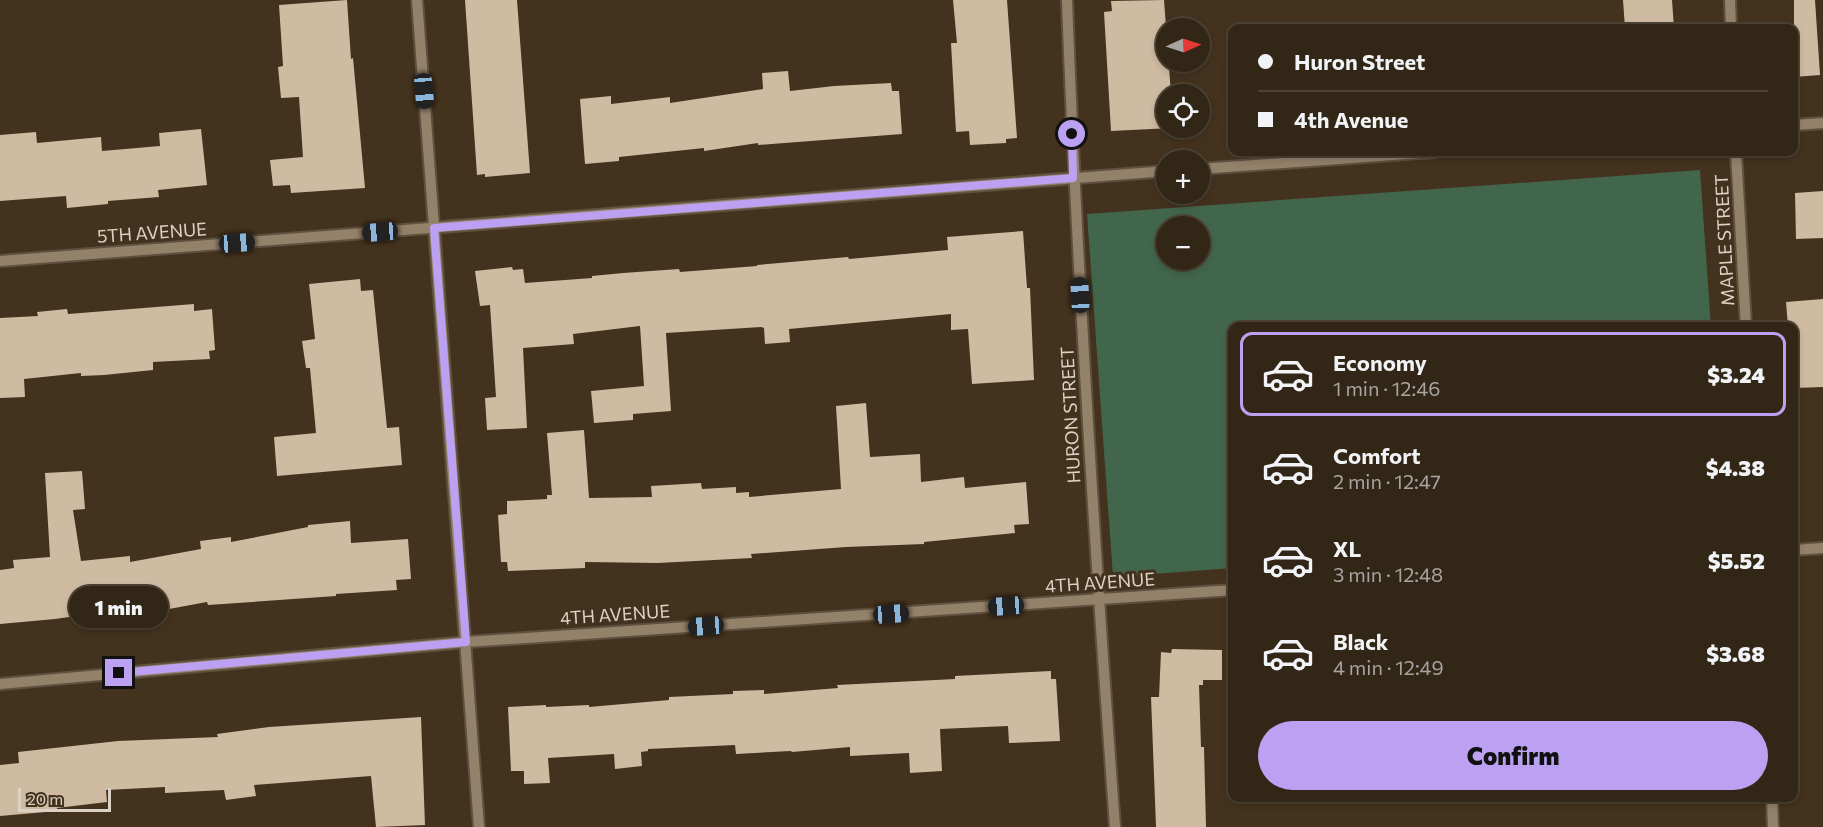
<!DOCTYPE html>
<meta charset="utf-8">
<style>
:root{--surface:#322616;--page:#3a2e1f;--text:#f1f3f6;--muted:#a8a5a1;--line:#4d4335;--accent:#bca0f2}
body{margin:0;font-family:Commissioner,sans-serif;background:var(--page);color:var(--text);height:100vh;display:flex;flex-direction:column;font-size:22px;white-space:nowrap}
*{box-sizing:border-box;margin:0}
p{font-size:20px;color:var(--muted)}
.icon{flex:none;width:33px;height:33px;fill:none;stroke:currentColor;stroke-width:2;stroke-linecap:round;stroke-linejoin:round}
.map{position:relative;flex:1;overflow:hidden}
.details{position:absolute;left:1228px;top:322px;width:570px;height:480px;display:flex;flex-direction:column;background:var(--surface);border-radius:12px;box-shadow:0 3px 9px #0003,0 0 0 2px var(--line)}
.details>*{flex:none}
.banner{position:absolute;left:1228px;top:24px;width:570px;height:132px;border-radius:12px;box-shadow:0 3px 9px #0003,0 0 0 2px var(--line);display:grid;align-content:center;height:132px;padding:0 30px;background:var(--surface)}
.needle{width:39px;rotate:87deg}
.fabs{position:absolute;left:1156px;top:18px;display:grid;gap:12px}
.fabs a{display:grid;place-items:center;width:54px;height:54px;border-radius:50%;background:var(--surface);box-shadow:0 3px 9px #0003,0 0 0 2px var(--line);font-size:30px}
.scale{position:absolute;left:18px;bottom:15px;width:93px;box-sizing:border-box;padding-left:6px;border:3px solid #dcd1c5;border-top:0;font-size:16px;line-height:21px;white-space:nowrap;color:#dcd1c5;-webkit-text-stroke:4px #43321e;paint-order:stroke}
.end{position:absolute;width:27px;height:27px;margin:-14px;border:8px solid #bca0f2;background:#111;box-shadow:0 0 0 3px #111}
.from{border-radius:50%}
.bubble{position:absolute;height:42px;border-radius:21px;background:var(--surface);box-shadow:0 3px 9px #0003,0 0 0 2px var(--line);font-size:20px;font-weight:800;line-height:42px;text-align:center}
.car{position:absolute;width:18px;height:36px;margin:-18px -9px;border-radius:8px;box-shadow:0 0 4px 2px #0007;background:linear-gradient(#222 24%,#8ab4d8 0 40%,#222 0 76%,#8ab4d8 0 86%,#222 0)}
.banner b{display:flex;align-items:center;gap:21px;height:57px;font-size:22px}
.banner b+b{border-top:2px solid var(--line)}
.banner i{width:15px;height:15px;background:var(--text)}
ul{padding:10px 0 0;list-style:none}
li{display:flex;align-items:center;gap:18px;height:84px;margin:0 12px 9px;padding:0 18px;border:3px solid transparent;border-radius:12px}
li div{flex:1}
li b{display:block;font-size:22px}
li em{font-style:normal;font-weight:800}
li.current{border-color:var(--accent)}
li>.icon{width:54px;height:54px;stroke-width:1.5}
.button{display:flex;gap:12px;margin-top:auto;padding:12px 30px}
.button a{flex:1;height:69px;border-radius:36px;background:var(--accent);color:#111;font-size:24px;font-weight:800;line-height:69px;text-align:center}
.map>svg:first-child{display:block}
</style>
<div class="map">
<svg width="1823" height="827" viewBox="0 0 1823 827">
<rect width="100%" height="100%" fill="#43321e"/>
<path fill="#42664b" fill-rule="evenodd" d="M1700,170L1711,327H1233V568L1113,577L1087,214ZM1167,226H1200V260H1167Z"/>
<g fill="#cfbaa2">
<polygon points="347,0 351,59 353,58 365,188 291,193 290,185 273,186 270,160 303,157 299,97 281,98 278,67 283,66 279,5"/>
<polygon points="465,0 517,0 530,173 485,177 485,174 477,175"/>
<polygon points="953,0 1007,0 1017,138 1006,139 1006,143 970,145 969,131 956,132 951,43 957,43"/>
<polygon points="1164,0 1171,94 1167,94 1167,128 1172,128 1111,131 1104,12 1112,11 1111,1"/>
<polygon points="1623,0 1672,0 1674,28 1625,28"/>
<polygon points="1794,0 1815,0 1820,75 1794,77"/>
<polygon points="788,71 790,91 834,86 891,83 892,91 899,91 902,134 758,145 758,143 704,151 704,148 619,157 619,161 585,164 580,99 611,96 611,104 670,97 670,103 763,89 762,73"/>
<polygon points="201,129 207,185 158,190 159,197 108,201 108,204 67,208 66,196 0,201 0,135 36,132 37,143 101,137 102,151 160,146 159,133"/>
<polygon points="1823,191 1823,238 1796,239 1795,193"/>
<polygon points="1023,231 1027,288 1030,288 1034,380 972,384 968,329 951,330 951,314 789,329 790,342 765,344 764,328 761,327 666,333 671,411 633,414 633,420 594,423 591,391 644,386 640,326 573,334 574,344 523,348 527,428 487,430 485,398 496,397 490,305 480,306 475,271 512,267 513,270 523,269 525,283 592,278 592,276 623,273 679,269 680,272 757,266 757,265 848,257 849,259 948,250 947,237"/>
<polygon points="360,279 361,291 373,290 387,428 399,427 402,465 277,476 274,437 316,433 310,368 306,368 302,341 315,339 309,284"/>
<polygon points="1823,299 1823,387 1794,388 1794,327 1788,327 1786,302"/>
<polygon points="194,304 194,311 212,309 215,350 209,351 210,359 153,362 153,370 104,375 81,376 81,373 24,379 25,397 0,398 0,318 38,316 37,312 67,309 68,314"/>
<polygon points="866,403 870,457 920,454 921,482 964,477 965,488 1026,482 1029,524 1014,525 1015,533 924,542 924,544 846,547 751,554 752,558 658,563 585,562 585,568 508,571 507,562 501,562 498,515 507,514 507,501 547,499 547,495 552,495 547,433 584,430 589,498 652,497 651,486 701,483 702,489 736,487 736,493 749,492 749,497 841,489 836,406"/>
<polygon points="82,471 85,509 73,510 81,561 130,556 130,562 201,549 200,541 231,537 231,542 308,527 308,525 350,521 351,543 408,539 411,579 396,580 397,590 336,594 336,596 208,605 207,602 169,609 98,615 97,613 55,619 0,624 0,570 14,568 13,560 50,557 45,473"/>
<polygon points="1172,649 1222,650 1222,680 1203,680 1203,685 1199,685 1201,747 1204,747 1206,827 1156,827 1151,697 1159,697 1161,652 1171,653"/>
<polygon points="1051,671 1051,679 1056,679 1060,741 1009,743 1008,726 940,729 942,771 910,773 909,753 850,756 850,747 792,752 791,751 736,754 735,745 648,749 648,751 641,752 642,766 615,769 614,754 548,758 550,783 524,784 524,771 511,771 508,707 546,705 546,707 589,705 589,707 669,700 669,697 733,694 733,691 764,690 764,694 838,688 837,685 955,679 955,676"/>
<polygon points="421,717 425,825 376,827 371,776 254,785 256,796 226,800 224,790 165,793 165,787 106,790 107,802 57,808 57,811 0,816 0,765 19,763 18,752 118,741 218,737 217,734 269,727"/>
</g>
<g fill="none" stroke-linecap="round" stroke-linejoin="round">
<g stroke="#5f513f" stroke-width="14">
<g id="minor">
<polyline points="417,0 479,827"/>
<path d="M1067,0C1077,276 1095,552 1115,827"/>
<polyline points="1730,0 1731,28"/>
<polyline points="1794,125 1823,123"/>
<polyline points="1736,152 1746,327"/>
<polyline points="1200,169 1433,152"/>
<polyline points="0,261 1167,171"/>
<polyline points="1794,550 1823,548"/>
<polyline points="0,684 466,642 1233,590"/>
<polyline points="1772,798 1773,827"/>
</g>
</g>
<use href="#minor" stroke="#94816a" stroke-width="10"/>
</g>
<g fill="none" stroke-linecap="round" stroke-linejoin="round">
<polyline stroke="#bca0f2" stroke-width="8" points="119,673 466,642 434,228 1073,178 1072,134"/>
</g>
<g text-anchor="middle" stroke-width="6" stroke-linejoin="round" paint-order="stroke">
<g font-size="18" fill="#dcd1c5" stroke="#43321e">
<text transform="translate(152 233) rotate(-4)" y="6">5TH AVENUE</text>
<text transform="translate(1725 240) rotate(-93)" y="6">MAPLE STREET</text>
<text transform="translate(1071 415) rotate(-93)" y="6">HURON STREET</text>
<text transform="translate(1100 583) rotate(-4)" y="6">4TH AVENUE</text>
<text transform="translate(615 615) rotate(-4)" y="6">4TH AVENUE</text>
</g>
</g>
</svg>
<div class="fabs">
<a><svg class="needle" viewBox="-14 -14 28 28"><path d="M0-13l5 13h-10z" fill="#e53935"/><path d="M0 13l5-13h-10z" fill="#a8a5a1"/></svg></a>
<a><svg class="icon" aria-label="locate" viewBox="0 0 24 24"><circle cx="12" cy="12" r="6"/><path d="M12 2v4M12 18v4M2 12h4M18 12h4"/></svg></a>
<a>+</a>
<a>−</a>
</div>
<div class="scale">20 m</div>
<i class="end from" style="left:1072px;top:134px"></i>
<i class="end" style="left:119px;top:673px"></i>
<div class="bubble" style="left:69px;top:586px;width:99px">1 min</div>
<i class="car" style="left:424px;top:91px;rotate:175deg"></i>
<i class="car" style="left:380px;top:232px;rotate:266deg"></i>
<i class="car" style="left:237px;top:243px;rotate:86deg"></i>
<i class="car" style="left:1080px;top:295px;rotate:357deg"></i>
<i class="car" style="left:1006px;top:606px;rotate:266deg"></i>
<i class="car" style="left:891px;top:614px;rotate:86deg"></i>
<i class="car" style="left:706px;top:626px;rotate:266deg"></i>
<div class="banner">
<b><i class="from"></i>Huron Street</b>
<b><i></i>4th Avenue</b>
</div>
<section class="details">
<ul>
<li class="current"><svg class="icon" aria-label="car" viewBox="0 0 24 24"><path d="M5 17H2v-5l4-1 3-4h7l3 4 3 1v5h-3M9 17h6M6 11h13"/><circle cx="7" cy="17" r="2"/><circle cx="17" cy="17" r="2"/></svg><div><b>Economy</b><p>1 min · 12:46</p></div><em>$3.24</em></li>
<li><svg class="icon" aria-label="car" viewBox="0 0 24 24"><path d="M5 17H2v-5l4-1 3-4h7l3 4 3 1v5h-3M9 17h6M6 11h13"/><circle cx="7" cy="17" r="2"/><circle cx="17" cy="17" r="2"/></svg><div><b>Comfort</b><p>2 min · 12:47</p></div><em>$4.38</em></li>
<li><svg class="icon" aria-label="car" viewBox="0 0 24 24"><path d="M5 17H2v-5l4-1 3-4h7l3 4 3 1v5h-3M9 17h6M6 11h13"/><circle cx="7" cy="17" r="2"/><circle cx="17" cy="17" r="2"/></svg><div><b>XL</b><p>3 min · 12:48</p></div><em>$5.52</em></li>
<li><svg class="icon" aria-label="car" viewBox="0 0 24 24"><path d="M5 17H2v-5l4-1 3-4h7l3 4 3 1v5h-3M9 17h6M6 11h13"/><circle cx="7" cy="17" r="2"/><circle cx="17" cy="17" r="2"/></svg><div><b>Black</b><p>4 min · 12:49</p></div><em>$3.68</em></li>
</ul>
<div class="button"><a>Confirm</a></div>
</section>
</div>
